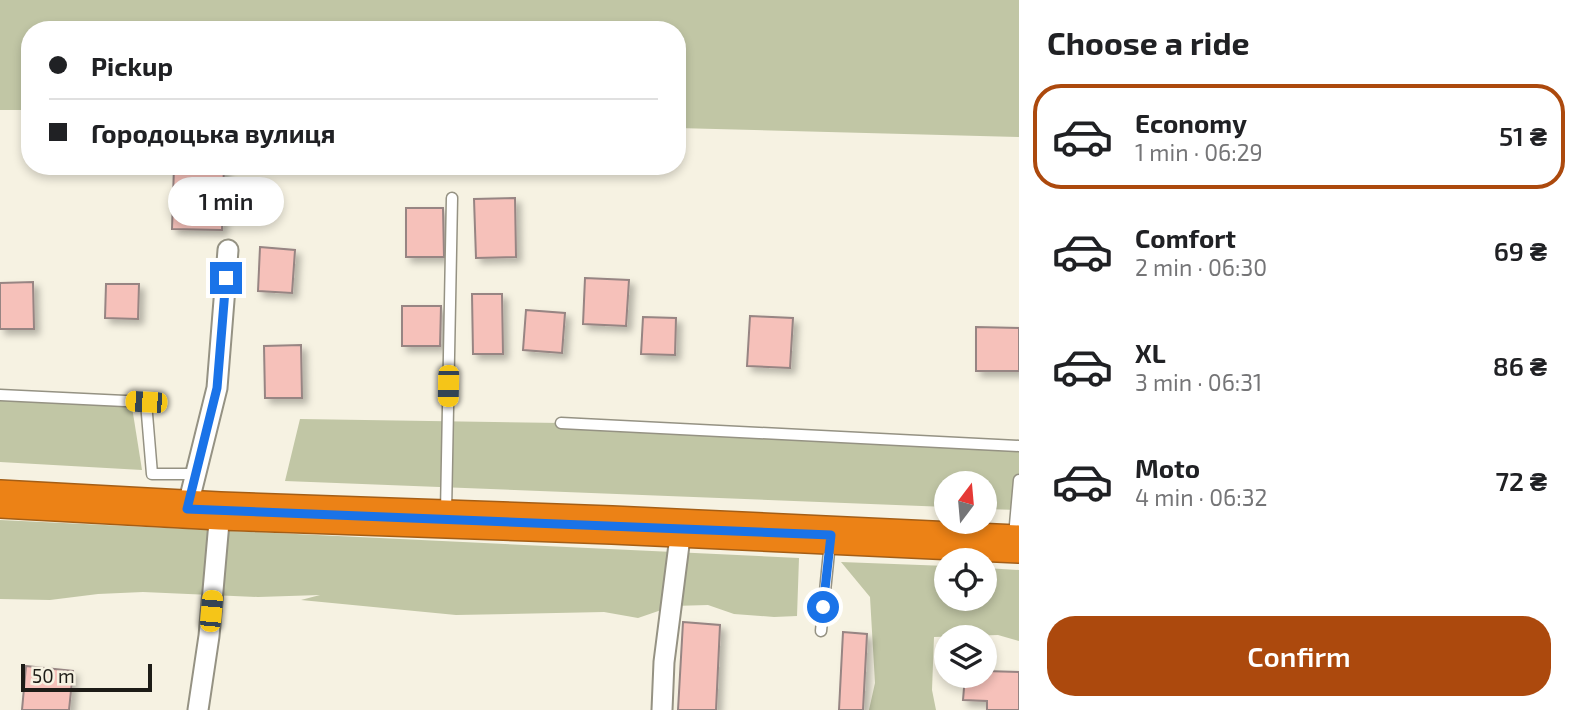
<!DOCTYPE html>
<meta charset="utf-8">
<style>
:root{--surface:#fff;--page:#f6f6f6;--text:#202124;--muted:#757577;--line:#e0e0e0;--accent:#ac490d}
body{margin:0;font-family:"Exo 2",sans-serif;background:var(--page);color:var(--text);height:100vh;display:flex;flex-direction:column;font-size:26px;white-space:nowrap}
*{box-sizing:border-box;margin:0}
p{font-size:23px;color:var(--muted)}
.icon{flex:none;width:38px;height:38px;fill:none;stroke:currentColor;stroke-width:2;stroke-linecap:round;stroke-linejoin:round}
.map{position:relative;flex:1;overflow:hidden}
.side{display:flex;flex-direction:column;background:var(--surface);width:560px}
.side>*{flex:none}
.banner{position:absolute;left:21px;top:21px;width:665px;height:154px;border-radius:28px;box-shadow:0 4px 10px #0003;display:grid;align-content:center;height:154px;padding:0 28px;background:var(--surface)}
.needle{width:46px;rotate:16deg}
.controls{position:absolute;left:934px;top:471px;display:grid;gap:14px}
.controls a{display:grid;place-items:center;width:63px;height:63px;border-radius:50%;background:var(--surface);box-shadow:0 4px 10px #0003;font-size:35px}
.scale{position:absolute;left:21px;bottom:18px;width:131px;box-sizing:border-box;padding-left:7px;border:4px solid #1d1c17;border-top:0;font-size:19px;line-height:24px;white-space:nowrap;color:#1d1c17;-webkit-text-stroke:5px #f6f2e2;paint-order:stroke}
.end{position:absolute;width:32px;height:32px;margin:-16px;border:9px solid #1a73e8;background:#fff;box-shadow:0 0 0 4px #fff}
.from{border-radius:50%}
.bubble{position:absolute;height:49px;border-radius:24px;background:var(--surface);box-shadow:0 4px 10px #0003;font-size:23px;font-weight:600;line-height:49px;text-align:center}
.car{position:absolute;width:21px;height:42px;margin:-21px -10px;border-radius:9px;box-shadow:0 0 5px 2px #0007;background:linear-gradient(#f5c518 24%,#345 0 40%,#f5c518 0 76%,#345 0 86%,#f5c518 0)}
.banner b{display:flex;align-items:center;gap:24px;height:66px;font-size:26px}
.banner b+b{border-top:2px solid var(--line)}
.banner i{width:18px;height:18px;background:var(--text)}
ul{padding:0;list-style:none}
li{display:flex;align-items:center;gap:21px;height:105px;margin:0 14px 10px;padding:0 14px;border:4px solid transparent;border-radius:28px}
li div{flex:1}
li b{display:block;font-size:26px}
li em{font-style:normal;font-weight:600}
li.selected{border-color:var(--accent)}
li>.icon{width:63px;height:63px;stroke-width:1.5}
h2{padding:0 28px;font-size:32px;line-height:84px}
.cta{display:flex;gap:14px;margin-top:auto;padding:14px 28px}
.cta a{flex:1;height:80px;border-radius:28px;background:var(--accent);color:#fff;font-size:28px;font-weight:600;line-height:80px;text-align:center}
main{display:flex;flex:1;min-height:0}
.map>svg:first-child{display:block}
</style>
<main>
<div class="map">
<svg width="1019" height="710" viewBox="0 0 1019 710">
<defs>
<filter id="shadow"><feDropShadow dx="5" dy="5" stdDeviation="3.5" flood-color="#0004"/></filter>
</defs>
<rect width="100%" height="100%" fill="#f6f2e2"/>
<g fill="#c1c6a5">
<polygon points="0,0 1019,0 1019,137 677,128 677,30 30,30 30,110 0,110"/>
<polygon points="0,400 132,407 142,470 0,462"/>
<polygon points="300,419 561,423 1019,446 1019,510 985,509 985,483 947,483 947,507 285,481"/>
<polygon points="0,520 799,558 797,616 774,617 734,614 708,605 673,606 638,618 604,612 456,615 301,600 320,595 258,597 143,592 98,594 50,600 0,599"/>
<polygon points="841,562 947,566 947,598 985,598 985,568 1019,570 1019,641 998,635 934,637 932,690 936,710 869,710 875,683 870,597"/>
</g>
<g fill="#f6c1ba" stroke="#978583" stroke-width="2" filter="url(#shadow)">
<polygon points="174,166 224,166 222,230 172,229"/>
<polygon points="515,198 516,257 476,258 474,199"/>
<polygon points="406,208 443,208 444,257 406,257"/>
<polygon points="260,247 295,250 292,293 258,291"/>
<polygon points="585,278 629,280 626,326 583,324"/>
<polygon points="33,282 34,329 0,329 0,283"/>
<polygon points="106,284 139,284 138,319 105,318"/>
<polygon points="472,294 502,294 503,354 473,354"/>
<polygon points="402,306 441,306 440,346 402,346"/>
<polygon points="526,310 565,313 562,353 523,350"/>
<polygon points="750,316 793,318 790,368 747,366"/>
<polygon points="643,317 676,318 675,355 641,354"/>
<polygon points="976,327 1019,328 1019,371 976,371"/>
<polygon points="301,345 302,398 265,398 264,346"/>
<polygon points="683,622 720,625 716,710 678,710"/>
<polygon points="843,632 867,634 863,710 839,710"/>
<polygon points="26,666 73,671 69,710 22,710"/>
<polygon points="985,671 1019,672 1019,710 987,710 987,701 963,700 965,676 985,676"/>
</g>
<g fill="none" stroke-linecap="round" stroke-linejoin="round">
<g stroke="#959283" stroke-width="13">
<g id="lane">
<polyline points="0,395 146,402 152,474 196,474"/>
<polyline points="561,423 1019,446"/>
<polyline points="446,512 452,198"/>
<polyline points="1014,536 1019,480"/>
<polyline points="821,631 830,542"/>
</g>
</g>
<g stroke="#959283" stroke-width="23">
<g id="street">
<polyline points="187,509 217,388 228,250"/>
<polyline points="198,710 209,636 220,511"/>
<polyline points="662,710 664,662 681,529"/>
</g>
</g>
<g stroke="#a45e16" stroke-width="40">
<polyline id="highway" points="0,499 220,511 612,525 1019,544"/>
</g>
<use href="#lane" stroke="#fff" stroke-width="10"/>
<use href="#street" stroke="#fff" stroke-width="19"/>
<use href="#highway" stroke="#ec8216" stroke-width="37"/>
</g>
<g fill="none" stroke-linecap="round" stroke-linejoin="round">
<polyline stroke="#1a73e8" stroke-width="9" points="226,278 217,388 187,509 831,535 823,607"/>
</g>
</svg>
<div class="controls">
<a><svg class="needle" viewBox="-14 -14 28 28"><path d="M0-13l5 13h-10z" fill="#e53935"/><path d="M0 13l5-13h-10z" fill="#757577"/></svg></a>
<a><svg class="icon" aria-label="locate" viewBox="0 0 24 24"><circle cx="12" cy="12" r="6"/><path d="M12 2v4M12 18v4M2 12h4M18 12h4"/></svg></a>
<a><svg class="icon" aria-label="layers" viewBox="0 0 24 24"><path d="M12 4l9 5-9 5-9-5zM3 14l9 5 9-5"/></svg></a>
</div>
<div class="scale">50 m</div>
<i class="end from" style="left:823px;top:607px"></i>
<i class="end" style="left:226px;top:278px"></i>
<div class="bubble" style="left:168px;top:177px;width:116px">1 min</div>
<i class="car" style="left:448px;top:386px;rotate:181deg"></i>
<i class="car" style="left:146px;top:402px;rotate:273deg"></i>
<i class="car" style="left:211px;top:611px;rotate:5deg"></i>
<div class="banner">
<b><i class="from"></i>Pickup</b>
<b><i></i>Городоцька вулиця</b>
</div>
</div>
<section class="side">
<h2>Choose a ride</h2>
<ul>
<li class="selected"><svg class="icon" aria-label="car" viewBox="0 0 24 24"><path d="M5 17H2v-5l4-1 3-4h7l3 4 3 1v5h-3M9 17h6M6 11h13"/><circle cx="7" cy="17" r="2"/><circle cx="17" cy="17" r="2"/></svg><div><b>Economy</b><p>1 min · 06:29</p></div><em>51 ₴</em></li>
<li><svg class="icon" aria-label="car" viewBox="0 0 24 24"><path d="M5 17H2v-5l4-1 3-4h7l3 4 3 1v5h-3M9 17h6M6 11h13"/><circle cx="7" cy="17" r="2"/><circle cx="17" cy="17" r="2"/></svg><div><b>Comfort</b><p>2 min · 06:30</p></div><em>69 ₴</em></li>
<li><svg class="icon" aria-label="car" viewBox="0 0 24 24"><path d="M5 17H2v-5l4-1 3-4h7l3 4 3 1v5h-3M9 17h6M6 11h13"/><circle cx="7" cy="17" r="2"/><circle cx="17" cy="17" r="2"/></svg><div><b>XL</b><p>3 min · 06:31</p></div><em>86 ₴</em></li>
<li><svg class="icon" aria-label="car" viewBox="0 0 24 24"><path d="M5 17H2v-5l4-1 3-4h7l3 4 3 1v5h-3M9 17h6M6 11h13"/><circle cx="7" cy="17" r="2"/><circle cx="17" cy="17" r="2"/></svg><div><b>Moto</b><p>4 min · 06:32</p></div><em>72 ₴</em></li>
</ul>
<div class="cta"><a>Confirm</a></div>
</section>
</main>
